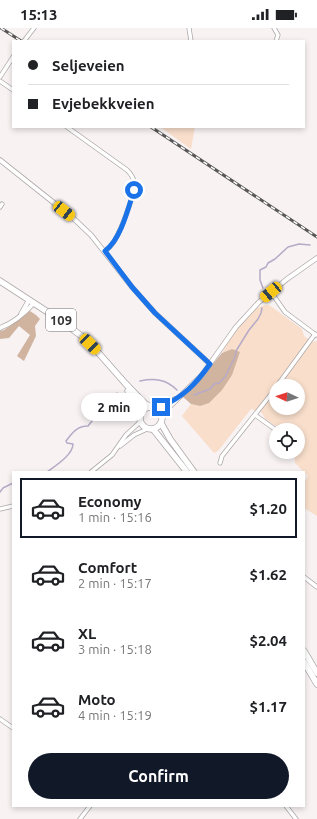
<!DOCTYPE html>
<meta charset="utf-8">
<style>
:root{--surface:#fff;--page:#f2f2f2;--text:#202124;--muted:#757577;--line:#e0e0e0;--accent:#111827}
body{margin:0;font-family:Ubuntu,sans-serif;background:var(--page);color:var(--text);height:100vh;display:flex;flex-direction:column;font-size:15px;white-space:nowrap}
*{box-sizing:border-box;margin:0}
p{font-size:13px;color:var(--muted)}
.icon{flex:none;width:22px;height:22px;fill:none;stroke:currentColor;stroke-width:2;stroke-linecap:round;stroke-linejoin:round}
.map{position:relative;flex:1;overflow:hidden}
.details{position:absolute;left:12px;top:443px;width:293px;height:336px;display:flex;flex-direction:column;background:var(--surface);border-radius:0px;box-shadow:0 2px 6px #0003}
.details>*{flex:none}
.guide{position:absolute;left:12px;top:12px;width:293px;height:88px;border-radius:0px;box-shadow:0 2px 6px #0003;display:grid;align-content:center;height:88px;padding:0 16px;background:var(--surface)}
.needle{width:26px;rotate:274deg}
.buttons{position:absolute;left:269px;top:351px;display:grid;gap:8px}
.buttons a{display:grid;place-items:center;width:36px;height:36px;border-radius:50%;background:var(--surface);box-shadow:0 2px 6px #0003;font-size:20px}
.end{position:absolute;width:18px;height:18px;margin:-9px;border:5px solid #1a73e8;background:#fff;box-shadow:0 0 0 2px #fff}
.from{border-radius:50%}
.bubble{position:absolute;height:28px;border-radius:14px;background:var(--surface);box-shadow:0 2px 6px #0003;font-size:13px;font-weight:600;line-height:28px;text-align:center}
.car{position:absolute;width:12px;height:24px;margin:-12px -6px;border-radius:5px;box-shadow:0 0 3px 1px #0007;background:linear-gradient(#f5c518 24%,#345 0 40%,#f5c518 0 76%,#345 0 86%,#f5c518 0)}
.guide b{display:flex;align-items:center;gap:14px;height:38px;font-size:15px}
.guide b+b{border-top:1px solid var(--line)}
.guide i{width:10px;height:10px;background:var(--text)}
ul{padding:7px 0 0;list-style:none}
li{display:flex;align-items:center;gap:12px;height:60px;margin:0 8px 6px;padding:0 8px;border:2px solid transparent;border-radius:0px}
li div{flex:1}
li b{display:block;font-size:15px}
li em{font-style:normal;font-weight:600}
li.on{border-color:var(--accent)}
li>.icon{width:36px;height:36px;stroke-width:1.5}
.button{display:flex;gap:8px;margin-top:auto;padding:8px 16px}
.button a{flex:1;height:46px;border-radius:24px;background:var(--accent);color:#fff;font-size:16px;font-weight:600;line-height:46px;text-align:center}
.status{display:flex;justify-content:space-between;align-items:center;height:28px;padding:0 20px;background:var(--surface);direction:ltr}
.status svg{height:11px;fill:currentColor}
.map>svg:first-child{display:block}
</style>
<div class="status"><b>15:13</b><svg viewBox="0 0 49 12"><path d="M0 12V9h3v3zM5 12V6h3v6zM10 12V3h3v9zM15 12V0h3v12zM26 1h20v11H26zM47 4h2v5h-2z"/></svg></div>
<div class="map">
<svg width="317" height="791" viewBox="0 0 317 791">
<rect width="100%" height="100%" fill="#f8f2f3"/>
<g fill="#f8decb" fill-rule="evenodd">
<polygon points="160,99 195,99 191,121"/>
<path d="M265,277H269L302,301L304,308L313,314L317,313V488L304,480V454L308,448L295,435L294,424H298V402H282L265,391L262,385L251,381L218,423L214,425L182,388L191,376L200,378L235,335L240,325L232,321L222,325C232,308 244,283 265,277ZM276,358H298V380H276Z"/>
</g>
<g fill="#d0b4a0">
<polygon points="30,283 36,287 40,291 35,298 36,308 24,333 17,328 30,307 19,298 9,310 0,311 0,303 4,302"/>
<polygon points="232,321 240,324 232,347 222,362 209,375 200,378 191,376 183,369 197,355 222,325"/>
</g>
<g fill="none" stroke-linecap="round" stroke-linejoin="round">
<g stroke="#b6aac7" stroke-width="1.5">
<polyline points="263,260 260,252 260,242 266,239 268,235 275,231 288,219 299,216 310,217"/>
<path d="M140,353C154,350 166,351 177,362"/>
<polyline points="194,367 210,361 214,356 219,355 225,349 235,329 236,323 249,302 258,291 261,285 262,280"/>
<path d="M47,444C55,438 73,427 73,416L67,415L66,413C72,405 77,398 88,398L96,388L101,377L117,365"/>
<polyline points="0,464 3,460 13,455"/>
</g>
<g stroke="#ada8a9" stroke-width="5">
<g id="minor">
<polyline points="189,0 191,13"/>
<polyline points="274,0 278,7 276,13"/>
<polyline points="24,13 34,0"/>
<polyline points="0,49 13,29"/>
<polyline points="0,53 13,62"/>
<path d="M67,99L127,142C131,146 134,150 134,155C135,167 121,201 115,212C113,216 109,220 105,223"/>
<polyline points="0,179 2,176"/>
<polyline points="271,264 285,284 316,307"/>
<polyline points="277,358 315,306"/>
<polyline points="255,387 276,402"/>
<polyline points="120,418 134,407 147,401"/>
<polyline points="220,435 222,428 276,360"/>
<polyline points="91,444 112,427 126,407 140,394"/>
<polyline points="0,481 13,478"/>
<polyline points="304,549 317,559"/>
<polyline points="0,691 13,700"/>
<polyline points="286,778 296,791"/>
<polyline points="80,791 90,778"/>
</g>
</g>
<g stroke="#ada8a9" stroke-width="5.5">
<g id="tertiary">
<polyline points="0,132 73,190 91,207 132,259 155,285 210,336"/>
<polyline points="21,286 29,272"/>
<path d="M0,300C13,295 25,285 34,275"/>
<polyline points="156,381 175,371"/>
<polyline points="161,387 202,347 236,299 259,274 287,251 317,230"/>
</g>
</g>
<g stroke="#ada8a9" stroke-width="7">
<g id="primary">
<polyline points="0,253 63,294 88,313 125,355 144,375 151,379"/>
<polyline points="128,363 134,371 140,386"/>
<circle cx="151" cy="390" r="11"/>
<polyline points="161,395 170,411 194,444"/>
<polyline points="153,401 187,444"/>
<polyline points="304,623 317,645"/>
<polyline points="304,634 317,656"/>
</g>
</g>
<use href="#minor" stroke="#fff" stroke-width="3.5"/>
<use href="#tertiary" stroke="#fff" stroke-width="4"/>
<use href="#primary" stroke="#fff" stroke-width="5.5"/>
<g stroke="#585656" stroke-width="3">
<g id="rail">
<polyline points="1,0 21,13"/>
<polyline points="151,99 317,209"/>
</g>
</g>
<use href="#rail" stroke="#fff" stroke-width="1.5" stroke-dasharray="4.5" stroke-linecap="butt"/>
</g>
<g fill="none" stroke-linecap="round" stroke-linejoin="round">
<path stroke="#1a73e8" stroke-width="5" d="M134,162C128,181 121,211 105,223L132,259L155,285L210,336C195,357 184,368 161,379"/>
</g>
<g text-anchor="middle" stroke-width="3" stroke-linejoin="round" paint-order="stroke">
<rect fill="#fff" stroke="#727070" stroke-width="1" x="46" y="281" width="30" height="22" rx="3"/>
<g font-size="13" font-weight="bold" fill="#353333">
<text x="61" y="297">109</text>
</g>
</g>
</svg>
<div class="buttons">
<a><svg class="needle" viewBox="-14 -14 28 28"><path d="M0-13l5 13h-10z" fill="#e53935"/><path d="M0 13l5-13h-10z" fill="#757577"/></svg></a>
<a><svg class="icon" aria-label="locate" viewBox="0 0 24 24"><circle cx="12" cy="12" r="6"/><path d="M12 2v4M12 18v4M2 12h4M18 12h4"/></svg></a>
</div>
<i class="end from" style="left:134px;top:162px"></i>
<i class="end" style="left:161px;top:379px"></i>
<div class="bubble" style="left:81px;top:365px;width:66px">2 min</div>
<i class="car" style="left:64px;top:183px;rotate:128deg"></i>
<i class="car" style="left:271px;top:264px;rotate:230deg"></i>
<i class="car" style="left:90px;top:316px;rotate:134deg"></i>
<div class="guide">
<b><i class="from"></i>Seljeveien</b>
<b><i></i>Evjebekkveien</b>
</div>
<section class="details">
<ul>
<li class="on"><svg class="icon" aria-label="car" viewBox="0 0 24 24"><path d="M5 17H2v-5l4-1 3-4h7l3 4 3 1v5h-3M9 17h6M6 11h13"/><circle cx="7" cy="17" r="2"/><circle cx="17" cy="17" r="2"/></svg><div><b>Economy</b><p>1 min · 15:16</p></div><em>$1.20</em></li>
<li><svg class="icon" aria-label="car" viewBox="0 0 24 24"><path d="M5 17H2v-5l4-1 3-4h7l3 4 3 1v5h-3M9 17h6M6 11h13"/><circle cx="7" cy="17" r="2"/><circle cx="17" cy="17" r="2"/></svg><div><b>Comfort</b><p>2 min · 15:17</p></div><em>$1.62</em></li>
<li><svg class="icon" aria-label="car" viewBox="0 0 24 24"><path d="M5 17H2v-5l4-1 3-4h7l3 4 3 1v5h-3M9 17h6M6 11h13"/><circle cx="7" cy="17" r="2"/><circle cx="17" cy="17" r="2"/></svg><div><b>XL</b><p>3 min · 15:18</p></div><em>$2.04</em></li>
<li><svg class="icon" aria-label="car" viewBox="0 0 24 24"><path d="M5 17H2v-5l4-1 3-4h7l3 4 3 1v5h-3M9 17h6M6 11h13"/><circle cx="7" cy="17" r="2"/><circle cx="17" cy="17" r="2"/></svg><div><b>Moto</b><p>4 min · 15:19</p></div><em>$1.17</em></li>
</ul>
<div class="button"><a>Confirm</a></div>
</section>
</div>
